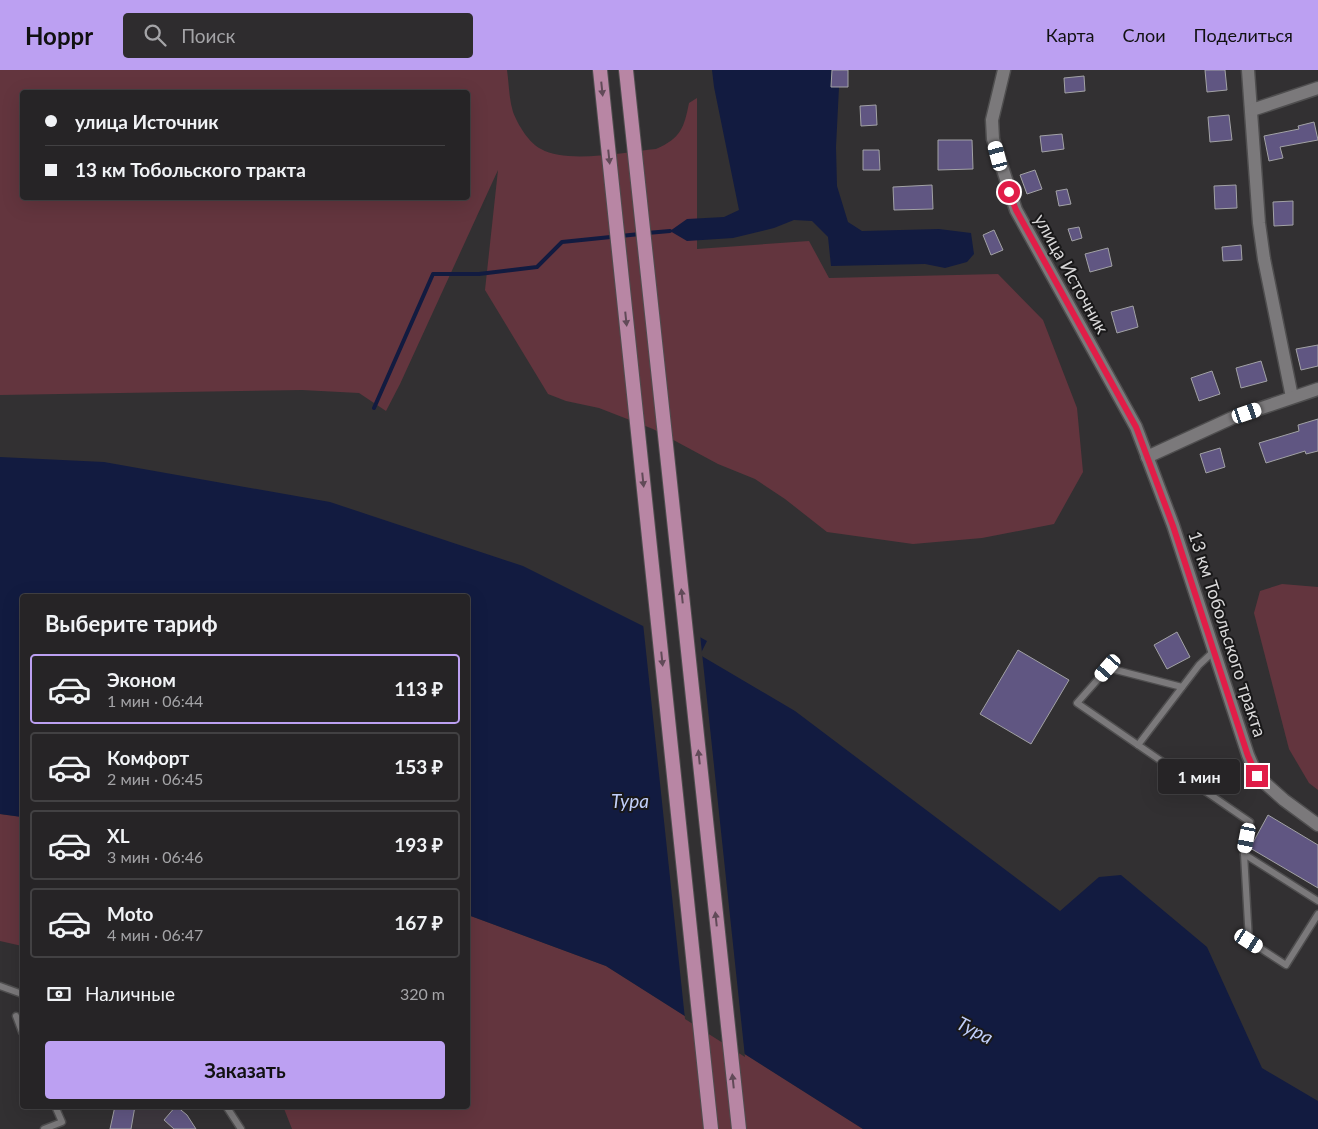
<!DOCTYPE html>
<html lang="ru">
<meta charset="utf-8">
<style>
:root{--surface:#262426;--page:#2e2c2e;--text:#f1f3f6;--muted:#a4a4a7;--line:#424143;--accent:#bca0f2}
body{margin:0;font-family:Lato,sans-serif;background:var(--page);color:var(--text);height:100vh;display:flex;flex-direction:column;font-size:19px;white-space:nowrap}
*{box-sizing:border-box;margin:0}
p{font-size:16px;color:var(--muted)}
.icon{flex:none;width:28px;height:28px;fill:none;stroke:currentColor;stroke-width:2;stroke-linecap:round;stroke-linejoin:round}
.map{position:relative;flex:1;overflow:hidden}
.details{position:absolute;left:20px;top:524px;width:450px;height:515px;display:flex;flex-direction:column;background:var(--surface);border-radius:5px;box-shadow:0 5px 20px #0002,0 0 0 1px var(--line)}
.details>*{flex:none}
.guide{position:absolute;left:20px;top:20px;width:450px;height:110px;border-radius:5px;box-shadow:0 5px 20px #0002,0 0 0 1px var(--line);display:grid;align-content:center;height:110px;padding:0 25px;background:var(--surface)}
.end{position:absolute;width:22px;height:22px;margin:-11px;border:6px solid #e11d48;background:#fff;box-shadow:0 0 0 2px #fff}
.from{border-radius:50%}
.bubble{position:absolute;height:35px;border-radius:5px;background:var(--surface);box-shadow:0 5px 20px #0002,0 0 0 1px var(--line);font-size:16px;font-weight:700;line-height:35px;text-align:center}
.car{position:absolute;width:15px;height:30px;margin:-15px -8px;border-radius:6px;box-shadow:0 0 4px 1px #0007;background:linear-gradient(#fff 24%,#345 0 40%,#fff 0 76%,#345 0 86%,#fff 0)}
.guide b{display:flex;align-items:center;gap:18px;height:48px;font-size:19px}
.guide b+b{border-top:1px solid var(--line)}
.guide i{width:12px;height:12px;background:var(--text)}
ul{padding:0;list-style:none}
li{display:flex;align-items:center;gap:15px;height:70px;margin:0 10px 8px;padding:0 15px;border:2px solid var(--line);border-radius:5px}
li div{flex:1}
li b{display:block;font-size:19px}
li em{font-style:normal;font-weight:700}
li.on{border-color:var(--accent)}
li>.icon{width:45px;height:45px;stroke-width:1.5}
h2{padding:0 25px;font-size:22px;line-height:60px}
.pay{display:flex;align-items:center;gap:12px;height:55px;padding:0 25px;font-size:19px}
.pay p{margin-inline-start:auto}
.primary-button{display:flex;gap:10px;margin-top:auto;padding:10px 25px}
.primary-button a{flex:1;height:58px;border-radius:5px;background:var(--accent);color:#111;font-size:20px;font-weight:700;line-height:58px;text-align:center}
header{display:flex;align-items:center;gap:30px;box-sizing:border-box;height:70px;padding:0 25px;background:var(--accent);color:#111}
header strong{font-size:24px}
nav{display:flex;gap:28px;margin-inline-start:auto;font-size:18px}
.search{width:350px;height:45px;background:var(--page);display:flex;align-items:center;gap:12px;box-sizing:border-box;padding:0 18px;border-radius:5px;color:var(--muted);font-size:19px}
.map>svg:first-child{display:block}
</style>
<header>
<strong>Hoppr</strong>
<div class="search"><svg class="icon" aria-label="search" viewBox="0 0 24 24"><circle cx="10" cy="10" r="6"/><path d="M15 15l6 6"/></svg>Поиск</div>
<nav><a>Карта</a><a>Слои</a><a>Поделиться</a></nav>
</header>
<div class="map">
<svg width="1318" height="1059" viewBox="0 0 1318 1059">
<rect width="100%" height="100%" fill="#323032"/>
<polygon fill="#3d373e" points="115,1036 178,1036 187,1045 196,1059 110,1059"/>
<g fill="#63353e" fill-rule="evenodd">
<path d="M0,0H507C509,14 509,29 513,42C518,55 529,73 541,79C567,94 625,82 656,79C681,68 684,58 689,33L697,28V179L809,171L829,208L998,204L1043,250L1077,338L1083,402L1054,454L982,468L913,474L827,462L785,429L755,409L718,394L653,359L599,338L566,331L548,324L485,220L498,100L400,314L386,341L359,323L302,320L0,325ZM22,22H468V128H22Z"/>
<polygon points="1282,514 1318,517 1318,720 1309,713 1289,679 1254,543 1260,521"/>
<polygon points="0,744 22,747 22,876 0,871"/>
<polygon points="468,845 606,896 863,1059 292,1059 283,1036 468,1036"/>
</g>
<g fill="#121b40">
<polygon points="712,0 832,0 831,17 839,17 836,77 837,116 848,152 862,161 939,159 971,163 974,184 967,192 945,198 925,194 831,196 828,167 812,151 794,150 774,158 733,168 687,171 670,161 687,149 724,147 739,140 714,17"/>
<polygon points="0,387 104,392 330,432 523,496 675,572 683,558 707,571 700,585 795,641 1060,841 1099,807 1121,805 1207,877 1262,998 1318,1031 1318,1059 863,1059 606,896 468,845 468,526 22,526 22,747 0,744"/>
</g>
<polygon fill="#323032" points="643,553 675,569 681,557 684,556 700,564 745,987 685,949"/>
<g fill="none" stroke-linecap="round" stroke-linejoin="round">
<g stroke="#121b40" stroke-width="4">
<polyline points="647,163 670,161"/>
<polyline points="374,338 433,204 479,204 537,197 562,172 640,164"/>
</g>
</g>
<g fill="#605682" stroke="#a2a2a5">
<polygon points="832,0 848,0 848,17 831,17"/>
<polygon points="1205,0 1225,0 1227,20 1207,22"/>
<polygon points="1084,6 1085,21 1065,23 1064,8"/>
<polygon points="876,35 877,55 861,56 860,36"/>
<polygon points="1229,45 1232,70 1210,72 1208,47"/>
<polygon points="1314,52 1318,70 1280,77 1283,88 1269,91 1264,66 1299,59 1298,56"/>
<polygon points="1062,64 1064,79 1042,82 1040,66"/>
<polygon points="938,70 972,70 973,99 938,100"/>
<polygon points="863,80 879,80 880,100 863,100"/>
<polygon points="1035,100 1042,119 1027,124 1020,105"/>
<polygon points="932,115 933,139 894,140 893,117"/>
<polygon points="1236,115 1237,138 1215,139 1214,116"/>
<polygon points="1067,119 1071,134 1059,136 1056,121"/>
<polygon points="1293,131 1293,155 1274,156 1273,132"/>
<polygon points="1079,157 1082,168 1072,171 1068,159"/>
<polygon points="994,160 1003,180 991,185 983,165"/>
<polygon points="1241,175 1242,190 1223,191 1222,177"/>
<polygon points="1108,178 1112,196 1090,202 1085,184"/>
<polygon points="1133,236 1138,257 1117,263 1111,242"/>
<polygon points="1318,275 1318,296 1301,300 1296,279"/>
<polygon points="1261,291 1267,311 1241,318 1236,298"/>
<polygon points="1212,301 1220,324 1199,331 1191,308"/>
<polygon points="1318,349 1318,381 1306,384 1305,381 1266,393 1259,373 1299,361 1298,355"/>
<polygon points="1220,378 1225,397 1206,403 1200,384"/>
<polygon points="1177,562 1190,587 1167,599 1154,575"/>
<polygon points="1018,580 1069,610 1031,674 980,644"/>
<polygon points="1268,745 1318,775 1318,818 1250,778"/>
<polygon points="115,1036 135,1036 131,1059 110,1059"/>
<polygon points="176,1036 187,1045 196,1059 174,1059 164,1050"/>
</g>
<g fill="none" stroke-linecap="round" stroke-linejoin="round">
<g stroke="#4f4e4f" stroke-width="9">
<g id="service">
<polyline points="1214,581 1199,595 1138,675 1250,752 1244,784 1249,871 1286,895 1318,844"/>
<polyline points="1138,675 1077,633 1108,598 1182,617"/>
<polyline points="1244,784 1318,831"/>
<polyline points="0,916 22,924"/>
<polyline points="16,946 22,962"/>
<polyline points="226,1036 241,1059"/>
<polyline points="44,1059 62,1052 55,1036"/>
</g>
</g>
<g stroke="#4f4e4f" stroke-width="15">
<g id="minor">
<polyline points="1004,0 992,50 993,69 1016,140 1136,357 1173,455 1248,685 1257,706 1284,730 1318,755"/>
<polyline points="1248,0 1259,153 1264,189 1292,327"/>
<polyline points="1252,40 1318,18"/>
<polyline points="1147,387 1232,348 1318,319"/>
</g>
</g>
<g stroke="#4f4e4f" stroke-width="16">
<g id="trunk">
<polyline points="600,0 711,1059"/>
<polyline points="626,0 739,1059"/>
</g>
</g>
<use href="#service" stroke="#7b797b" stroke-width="6"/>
<use href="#minor" stroke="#7b797b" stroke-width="12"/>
<use href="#trunk" stroke="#b886a4" stroke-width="14"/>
</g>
<defs><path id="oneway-solid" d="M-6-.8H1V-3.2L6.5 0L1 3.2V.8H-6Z" transform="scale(1.25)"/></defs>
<g fill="#614a58">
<use href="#oneway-solid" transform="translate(602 19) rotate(84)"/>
<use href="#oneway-solid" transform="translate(609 87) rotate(84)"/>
<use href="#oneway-solid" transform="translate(626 249) rotate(84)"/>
<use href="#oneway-solid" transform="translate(643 410) rotate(84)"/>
<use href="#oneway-solid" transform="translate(682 526) rotate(-96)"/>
<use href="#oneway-solid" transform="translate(662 589) rotate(84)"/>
<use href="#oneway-solid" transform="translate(699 687) rotate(-96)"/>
<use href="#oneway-solid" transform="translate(716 849) rotate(-96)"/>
<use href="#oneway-solid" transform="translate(733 1011) rotate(-96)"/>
</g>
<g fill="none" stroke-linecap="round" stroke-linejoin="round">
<polyline stroke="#e11d48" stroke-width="6" points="1009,122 1016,140 1136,357 1173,456 1248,686 1257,706"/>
</g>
<g text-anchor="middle" stroke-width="4" stroke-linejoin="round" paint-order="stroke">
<g font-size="18" fill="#d9d8d9" stroke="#191819">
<text transform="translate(1071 204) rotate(61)" y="6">улица Источник</text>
<text transform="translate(1227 564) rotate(72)" y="6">13 км Тобольского тракта</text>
</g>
<g font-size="19" font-style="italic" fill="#c1cff9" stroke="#191819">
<text x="630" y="738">Тура</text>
<text transform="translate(975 960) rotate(27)" y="7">Тура</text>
</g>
</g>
</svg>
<i class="end from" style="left:1009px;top:122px"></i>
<i class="end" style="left:1257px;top:706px"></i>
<div class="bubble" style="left:1158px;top:689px;width:82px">1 мин</div>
<i class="car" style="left:998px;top:86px;rotate:345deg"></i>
<i class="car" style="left:1247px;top:343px;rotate:71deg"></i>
<i class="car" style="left:1108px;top:598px;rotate:221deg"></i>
<i class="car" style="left:1247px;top:768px;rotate:191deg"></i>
<i class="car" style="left:1249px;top:871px;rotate:123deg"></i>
<div class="guide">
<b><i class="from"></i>улица Источник</b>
<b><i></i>13 км Тобольского тракта</b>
</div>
<section class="details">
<h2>Выберите тариф</h2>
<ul>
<li class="on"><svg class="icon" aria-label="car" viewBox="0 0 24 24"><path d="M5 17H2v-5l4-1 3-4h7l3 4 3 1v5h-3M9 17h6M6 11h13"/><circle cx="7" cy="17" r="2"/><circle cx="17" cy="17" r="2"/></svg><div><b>Эконом</b><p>1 мин · 06:44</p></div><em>113 ₽</em></li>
<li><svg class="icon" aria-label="car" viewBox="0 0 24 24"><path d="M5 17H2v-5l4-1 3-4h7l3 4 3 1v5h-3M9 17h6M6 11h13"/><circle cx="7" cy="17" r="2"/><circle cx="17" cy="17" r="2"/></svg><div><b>Комфорт</b><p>2 мин · 06:45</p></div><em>153 ₽</em></li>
<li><svg class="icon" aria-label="car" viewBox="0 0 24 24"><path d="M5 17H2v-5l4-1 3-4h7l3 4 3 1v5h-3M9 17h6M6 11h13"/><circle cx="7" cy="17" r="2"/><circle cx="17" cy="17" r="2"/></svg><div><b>XL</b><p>3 мин · 06:46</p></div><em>193 ₽</em></li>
<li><svg class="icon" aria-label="car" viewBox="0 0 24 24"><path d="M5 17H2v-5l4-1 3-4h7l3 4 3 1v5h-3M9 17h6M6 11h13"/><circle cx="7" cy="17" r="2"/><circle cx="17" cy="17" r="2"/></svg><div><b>Moto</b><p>4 мин · 06:47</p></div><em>167 ₽</em></li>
</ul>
<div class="pay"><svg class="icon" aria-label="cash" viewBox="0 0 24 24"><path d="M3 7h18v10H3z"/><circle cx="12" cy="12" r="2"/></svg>Наличные<p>320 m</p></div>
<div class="primary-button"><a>Заказать</a></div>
</section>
</div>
